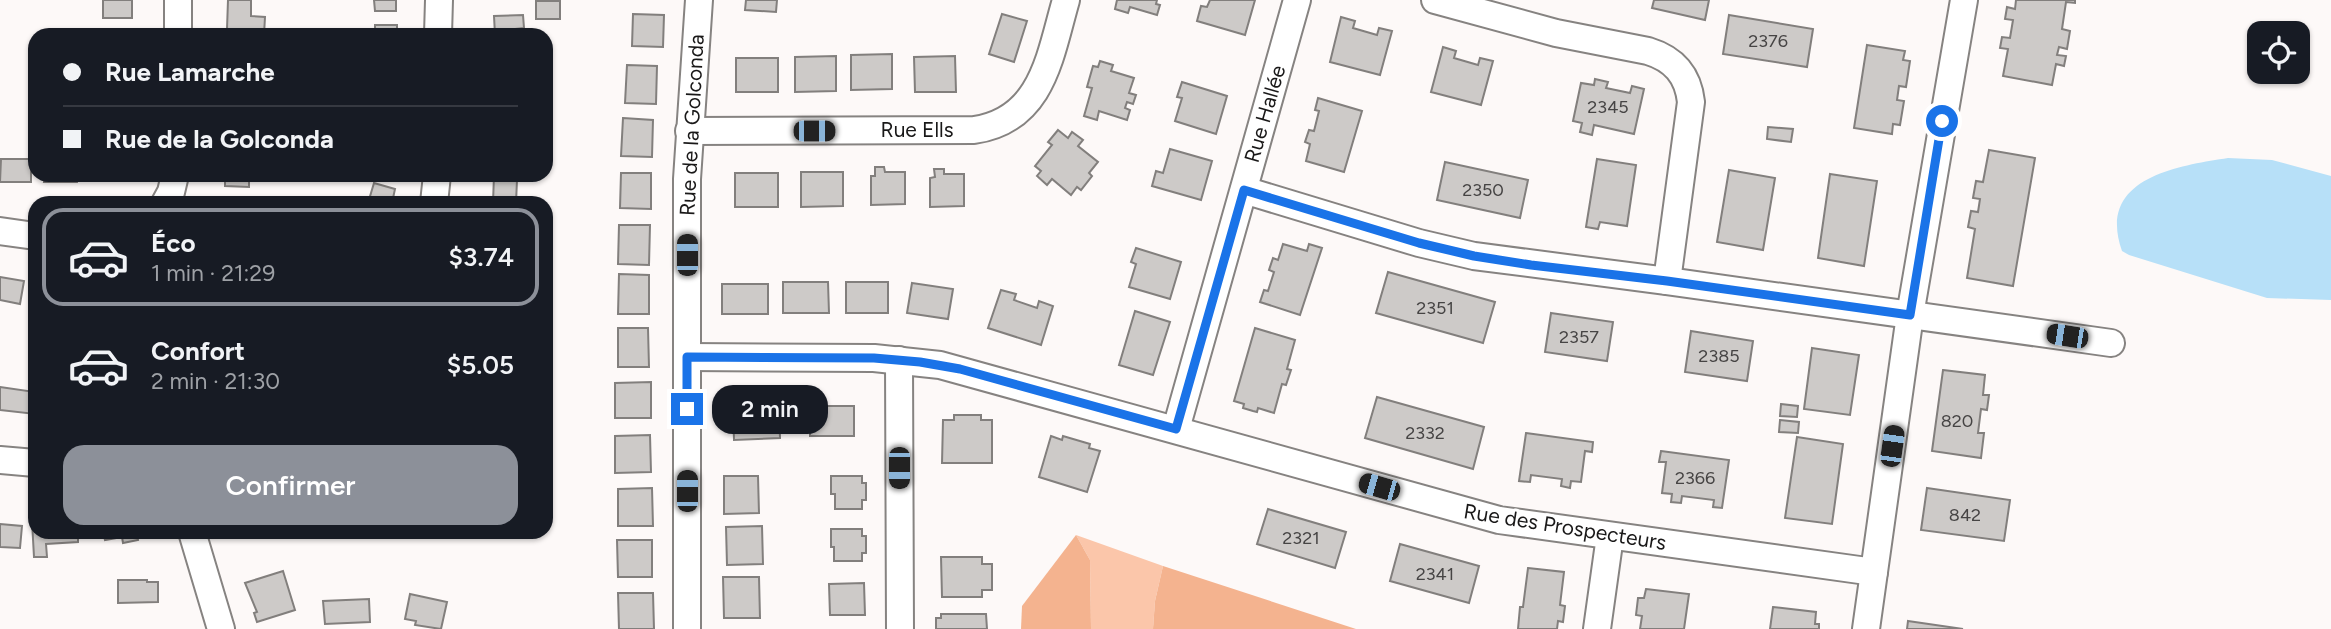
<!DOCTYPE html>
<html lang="fr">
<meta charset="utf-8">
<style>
:root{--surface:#171b24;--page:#242831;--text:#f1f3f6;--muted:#9ea1a6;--line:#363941;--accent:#8c9099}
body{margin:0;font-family:Figtree,sans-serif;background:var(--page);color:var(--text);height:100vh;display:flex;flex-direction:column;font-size:26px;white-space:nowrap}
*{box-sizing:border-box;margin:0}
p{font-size:23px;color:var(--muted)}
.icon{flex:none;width:38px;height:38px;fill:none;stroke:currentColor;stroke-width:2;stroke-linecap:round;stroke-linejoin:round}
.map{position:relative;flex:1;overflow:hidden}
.drawer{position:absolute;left:28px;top:196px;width:525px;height:343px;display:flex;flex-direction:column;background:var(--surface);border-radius:21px;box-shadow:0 2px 5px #0004}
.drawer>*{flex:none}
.guide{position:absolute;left:28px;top:28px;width:525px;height:154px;border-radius:21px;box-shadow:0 2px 5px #0004;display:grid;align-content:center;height:154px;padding:0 35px;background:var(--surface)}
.buttons{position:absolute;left:2247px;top:21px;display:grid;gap:14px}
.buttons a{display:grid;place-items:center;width:63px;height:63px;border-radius:14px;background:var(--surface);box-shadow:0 2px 5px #0004;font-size:35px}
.end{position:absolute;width:32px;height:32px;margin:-16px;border:9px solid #1a73e8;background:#fff;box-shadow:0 0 0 4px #fff}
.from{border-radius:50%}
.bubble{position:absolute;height:49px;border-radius:21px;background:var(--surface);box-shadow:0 2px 5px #0004;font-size:23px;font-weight:600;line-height:49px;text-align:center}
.car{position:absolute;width:21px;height:42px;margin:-21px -10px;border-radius:9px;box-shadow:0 0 5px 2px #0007;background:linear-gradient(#222 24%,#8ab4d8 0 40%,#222 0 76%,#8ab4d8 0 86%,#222 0)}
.guide b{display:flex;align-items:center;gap:24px;height:66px;font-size:26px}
.guide b+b{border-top:2px solid var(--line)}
.guide i{width:18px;height:18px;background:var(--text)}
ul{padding:12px 0 0;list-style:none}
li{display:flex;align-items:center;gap:21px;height:98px;margin:0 14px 10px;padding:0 21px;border:4px solid transparent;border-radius:21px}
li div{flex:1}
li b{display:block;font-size:26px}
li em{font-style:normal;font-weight:600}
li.active{border-color:var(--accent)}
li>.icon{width:63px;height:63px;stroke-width:1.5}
.primary-button{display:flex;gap:14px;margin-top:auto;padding:14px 35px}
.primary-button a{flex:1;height:80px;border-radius:21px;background:var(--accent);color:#fff;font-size:28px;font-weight:600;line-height:80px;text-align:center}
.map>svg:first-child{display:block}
</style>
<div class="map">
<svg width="2331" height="629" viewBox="0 0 2331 629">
<rect width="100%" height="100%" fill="#fdf9f8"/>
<polygon fill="#fbc6aa" points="1076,535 1163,566 1155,601 1153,629 1091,629 1090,560"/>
<g fill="#f4b38f">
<polygon points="1076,535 1090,560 1091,629 1021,629 1022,606"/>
<polygon points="1163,566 1356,629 1153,629 1155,601"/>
</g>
<path fill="#b7e0f8" d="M2228,158L2272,160L2331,176V300L2267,298L2129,255L2122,251C2096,178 2177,166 2228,158Z"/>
<g fill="#cdcac8" stroke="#827f7d" stroke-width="2">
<rect x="103" y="0" width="29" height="18"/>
<polygon points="228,0 251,0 251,16 265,17 264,35 244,35 244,30 227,29"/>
<polygon points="374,0 396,0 396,11 375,11"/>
<polygon points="746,0 777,0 776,12 745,10"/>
<polygon points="1117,0 1157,0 1156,4 1160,5 1157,15 1130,7 1128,13 1115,9"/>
<polygon points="1210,0 1255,0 1245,35 1197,21 1201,6 1207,7"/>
<polygon points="1654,0 1709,0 1705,20 1652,8"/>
<polygon points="2016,0 2075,0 2075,3 2066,2 2062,29 2070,31 2067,49 2059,47 2057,55 2066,56 2064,66 2056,64 2052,85 2003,76 2008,49 2000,48 2002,37 2010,38 2013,20 2005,19 2007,7 2015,9"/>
<rect x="536" y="1" width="24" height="18"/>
<polygon points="633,14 664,15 663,47 632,46"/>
<polygon points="1002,14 1027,21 1014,62 989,54"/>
<polygon points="523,15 524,28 516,29 516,35 495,35 494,16"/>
<polygon points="1729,15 1813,29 1807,67 1723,54"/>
<polygon points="1341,17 1355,21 1353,28 1377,35 1379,28 1392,31 1380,75 1330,62"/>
<rect x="375" y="25" width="22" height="10"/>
<polygon points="1867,45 1905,51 1903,60 1910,61 1906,87 1899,86 1897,100 1904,101 1900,125 1893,124 1892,134 1854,128"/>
<polygon points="1443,47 1456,51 1454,58 1478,65 1480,58 1493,61 1481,105 1431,92"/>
<polygon points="892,54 892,89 851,90 851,55"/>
<polygon points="836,56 836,91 795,92 795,57"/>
<polygon points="955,56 956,92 915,92 914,57"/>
<rect x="736" y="58" width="42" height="34"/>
<polygon points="1100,61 1113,65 1111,71 1134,78 1129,93 1136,95 1133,104 1127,102 1125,108 1130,110 1127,120 1099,111 1097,120 1084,116 1092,88 1087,87 1093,66 1098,67"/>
<polygon points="627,65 657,66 656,104 625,103"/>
<polygon points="1595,79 1608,82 1606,88 1630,93 1632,86 1644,89 1634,134 1594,125 1592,135 1580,132 1582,123 1573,121 1581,83 1594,85"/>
<polygon points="1182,82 1227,96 1216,134 1175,121 1182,98 1177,97"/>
<polygon points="1318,98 1362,111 1344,172 1306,161 1310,144 1305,142 1309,130 1314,131 1319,111 1315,110"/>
<polygon points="623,118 653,120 652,157 621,156"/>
<polygon points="1768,127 1793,129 1791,142 1767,139"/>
<polygon points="1058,130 1068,138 1072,132 1083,140 1078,146 1098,162 1089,173 1092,176 1081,190 1077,187 1071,195 1052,179 1047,185 1037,176 1041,171 1035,166 1052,145 1048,142"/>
<polygon points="1170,149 1212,161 1201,200 1152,186 1156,171 1163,173"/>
<polygon points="1989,150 2035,158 2013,286 1967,278 1975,229 1968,227 1971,211 1978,212 1980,199 1973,198 1976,181 1983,182"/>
<polygon points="1,159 31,159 31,182 0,182"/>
<polygon points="1597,159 1636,165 1627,226 1600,222 1598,229 1586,227"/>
<polygon points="1445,162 1528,180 1520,218 1437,200"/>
<polygon points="875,167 884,167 885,172 905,172 905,204 871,205 871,176 875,176"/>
<polygon points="934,169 944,169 944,174 964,174 964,206 930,207 930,178 935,177"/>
<polygon points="1729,170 1775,178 1763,250 1717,242"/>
<polygon points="801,172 843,172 843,206 801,207"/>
<polygon points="621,173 651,173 651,209 620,208"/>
<rect x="735" y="173" width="43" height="34"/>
<polygon points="1830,174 1877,181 1864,266 1818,258"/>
<polygon points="45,175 78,175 77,182 44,182"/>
<polygon points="225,175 249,175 249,187 225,186"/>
<polygon points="494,175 513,175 512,180 517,180 516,203 493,203"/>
<polygon points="374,183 395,189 392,203 368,203"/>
<polygon points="619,225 650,225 649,265 618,264"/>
<polygon points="1283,244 1307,251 1309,244 1322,248 1300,315 1260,302 1264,290 1268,291 1274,272 1269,270 1273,258 1278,260"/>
<polygon points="1136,248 1181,262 1170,299 1129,287 1136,264 1131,262"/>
<polygon points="1388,272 1495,302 1483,343 1376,313"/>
<polygon points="619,274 649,275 649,314 618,314"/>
<polygon points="0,277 24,281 20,304 0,300"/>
<polygon points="783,282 828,282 829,313 783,313"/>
<rect x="846" y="282" width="42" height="31"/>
<polygon points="912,283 953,289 948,319 907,313"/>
<rect x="722" y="284" width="46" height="30"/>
<polygon points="1001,290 1016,294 1014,300 1037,308 1039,301 1053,306 1041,345 988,328"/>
<polygon points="1135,311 1170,322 1153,375 1119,365"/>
<polygon points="1551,313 1613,322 1607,361 1545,352"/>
<polygon points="618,328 648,328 649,367 618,367"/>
<polygon points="1255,328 1295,340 1287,369 1291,370 1286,385 1282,384 1274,413 1258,408 1257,412 1253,411 1243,408 1244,404 1234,401"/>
<polygon points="1691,331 1753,341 1747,381 1685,372"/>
<polygon points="1812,348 1859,355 1850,415 1804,409"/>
<polygon points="1943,370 1985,375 1983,395 1989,395 1987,410 1981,409 1978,433 1984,433 1981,458 1932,451"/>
<polygon points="651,382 651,418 615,418 615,383"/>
<polygon points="0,387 35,392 35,414 0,410"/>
<polygon points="1377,397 1484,427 1473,469 1365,438"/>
<polygon points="1781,404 1798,406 1797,417 1780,416"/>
<rect x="810" y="406" width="44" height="30"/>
<polygon points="779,408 780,438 734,440 733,409"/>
<polygon points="954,415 981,415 981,420 992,420 992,463 942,463 943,420 954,420"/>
<polygon points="1780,420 1799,422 1798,433 1779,432"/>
<polygon points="1526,433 1593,442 1592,452 1585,451 1581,482 1571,481 1570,488 1561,486 1562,479 1531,475 1530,482 1519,481"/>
<polygon points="650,435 651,472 615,473 615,436"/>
<polygon points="1051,436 1062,440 1063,436 1090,444 1089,448 1100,451 1087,492 1039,477"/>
<polygon points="1797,437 1843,444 1832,524 1785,518"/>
<polygon points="1661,451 1729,460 1722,508 1713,507 1714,500 1682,496 1681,503 1671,502 1672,494 1662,493 1666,462 1659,462"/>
<polygon points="724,476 758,476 759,513 724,514"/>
<polygon points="831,476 862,476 862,483 866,483 866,500 862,500 862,509 835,509 835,494 831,494"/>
<polygon points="652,488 653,526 618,526 618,489"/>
<polygon points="1927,488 2010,500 2004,541 1921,530"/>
<polygon points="1268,509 1346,532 1335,568 1257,544"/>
<polygon points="32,521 35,521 35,532 78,532 78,542 46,544 47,557 34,557"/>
<polygon points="0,524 22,526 20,548 0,547"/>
<polygon points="762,526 763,564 727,565 726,527"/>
<polygon points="831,529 862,529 862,536 866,536 866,553 862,553 862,561 834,561 834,547 831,547"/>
<polygon points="103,532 145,532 137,534 138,540 123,543 122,537 105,540"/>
<polygon points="617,540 652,540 652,577 618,577"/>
<polygon points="1400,544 1479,566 1469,603 1390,581"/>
<polygon points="941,557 982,557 982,564 992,564 992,590 982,590 982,597 942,597"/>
<polygon points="1528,568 1564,572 1560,605 1565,606 1563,622 1558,621 1557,629 1518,629 1520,607 1523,607"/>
<polygon points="283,571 295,610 257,622 254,613 257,612 245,583"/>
<polygon points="723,577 759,577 760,618 724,618"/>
<polygon points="118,580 147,580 147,582 158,582 158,602 118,603"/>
<polygon points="864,583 865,615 830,615 829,584"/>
<polygon points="1646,589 1689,594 1684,629 1640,629 1642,616 1636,615 1638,598 1644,598"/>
<polygon points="618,593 653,593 654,629 619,629"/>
<polygon points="410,594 447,602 441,629 415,625 416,621 405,619"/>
<polygon points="369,599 370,622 325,624 323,601"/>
<polygon points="1773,607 1816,612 1815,624 1819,624 1819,629 1770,629"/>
<polygon points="941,614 986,614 987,629 936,629 936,618 941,618"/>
<polygon points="1908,621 1963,629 1907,629"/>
</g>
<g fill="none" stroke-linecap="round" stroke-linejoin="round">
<g stroke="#868381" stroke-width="30">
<g id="minor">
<path d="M1435,0L1556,33L1648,51C1674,59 1688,75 1691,102L1667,281"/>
<polyline points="178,35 178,0"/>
<polyline points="438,35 439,0"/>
<path d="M689,131L974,130C1043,120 1050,55 1066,0"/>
<polyline points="1244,190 1419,243 1474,256 1667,281 2111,343"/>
<polyline points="165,203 171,192 175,175"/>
<polyline points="434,203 437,175"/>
<polyline points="0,231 35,236"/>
<polyline points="687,357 874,358 940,365 1499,520 1874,572"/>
<polyline points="899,360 900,629"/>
<polyline points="1176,429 1297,0"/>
<polyline points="0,460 35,463"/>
<polyline points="192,532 221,629"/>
<polyline points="687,629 687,179 699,0"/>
<polyline points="1597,629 1610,536"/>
<polyline points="1866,629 1910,315 1964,0"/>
</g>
</g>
<use href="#minor" stroke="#fff" stroke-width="26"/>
</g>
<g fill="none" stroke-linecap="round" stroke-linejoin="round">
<polyline stroke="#1a73e8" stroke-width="9" points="687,409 687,357 874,358 920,362 960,369 1176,429 1244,190 1419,243 1474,256 1531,265 1667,281 1910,315 1942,121"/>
</g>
<g text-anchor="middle" stroke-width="6" stroke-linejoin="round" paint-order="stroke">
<g font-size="18" fill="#464444">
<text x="1768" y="47">2376</text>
<text x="1608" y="113">2345</text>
<text x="1483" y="196">2350</text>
<text x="1435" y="314">2351</text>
<text x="1579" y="343">2357</text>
<text x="1719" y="362">2385</text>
<text x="1957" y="427">820</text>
<text x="1425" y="439">2332</text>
<text x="1695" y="484">2366</text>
<text x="1965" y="521">842</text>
<text x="1301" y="544">2321</text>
<text x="1435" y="580">2341</text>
</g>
<g font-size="21" fill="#191818" stroke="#fff">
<text transform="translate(1265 114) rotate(-74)" y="7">Rue Hallée</text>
<text transform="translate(692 125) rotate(-87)" y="7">Rue de la Golconda</text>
<text x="917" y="137">Rue Ells</text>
<text transform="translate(1565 527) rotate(9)" y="7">Rue des Prospecteurs</text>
</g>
</g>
</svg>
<div class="buttons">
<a><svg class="icon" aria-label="locate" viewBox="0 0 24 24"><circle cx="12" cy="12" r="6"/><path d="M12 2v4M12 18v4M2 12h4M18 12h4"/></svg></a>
</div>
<i class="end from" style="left:1942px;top:121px"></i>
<i class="end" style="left:687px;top:409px"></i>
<div class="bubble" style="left:712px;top:385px;width:116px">2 min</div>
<i class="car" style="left:814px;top:131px;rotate:90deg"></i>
<i class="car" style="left:687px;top:255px;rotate:0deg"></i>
<i class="car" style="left:2067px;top:336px;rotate:279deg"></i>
<i class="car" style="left:1892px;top:446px;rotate:8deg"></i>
<i class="car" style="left:899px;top:468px;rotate:180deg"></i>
<i class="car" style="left:1379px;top:487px;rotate:286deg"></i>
<i class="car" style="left:687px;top:491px;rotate:0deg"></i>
<div class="guide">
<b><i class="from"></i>Rue Lamarche</b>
<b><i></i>Rue de la Golconda</b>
</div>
<section class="drawer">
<ul>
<li class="active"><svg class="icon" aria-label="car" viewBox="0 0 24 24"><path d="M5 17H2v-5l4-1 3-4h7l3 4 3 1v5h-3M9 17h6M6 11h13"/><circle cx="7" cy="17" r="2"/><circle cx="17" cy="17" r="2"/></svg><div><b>Éco</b><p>1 min · 21:29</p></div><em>$3.74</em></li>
<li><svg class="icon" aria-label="car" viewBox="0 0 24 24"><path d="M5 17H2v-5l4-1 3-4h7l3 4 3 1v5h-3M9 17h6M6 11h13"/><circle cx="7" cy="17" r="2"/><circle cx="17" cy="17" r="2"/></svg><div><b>Confort</b><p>2 min · 21:30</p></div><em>$5.05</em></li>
</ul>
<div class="primary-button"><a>Confirmer</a></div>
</section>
</div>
